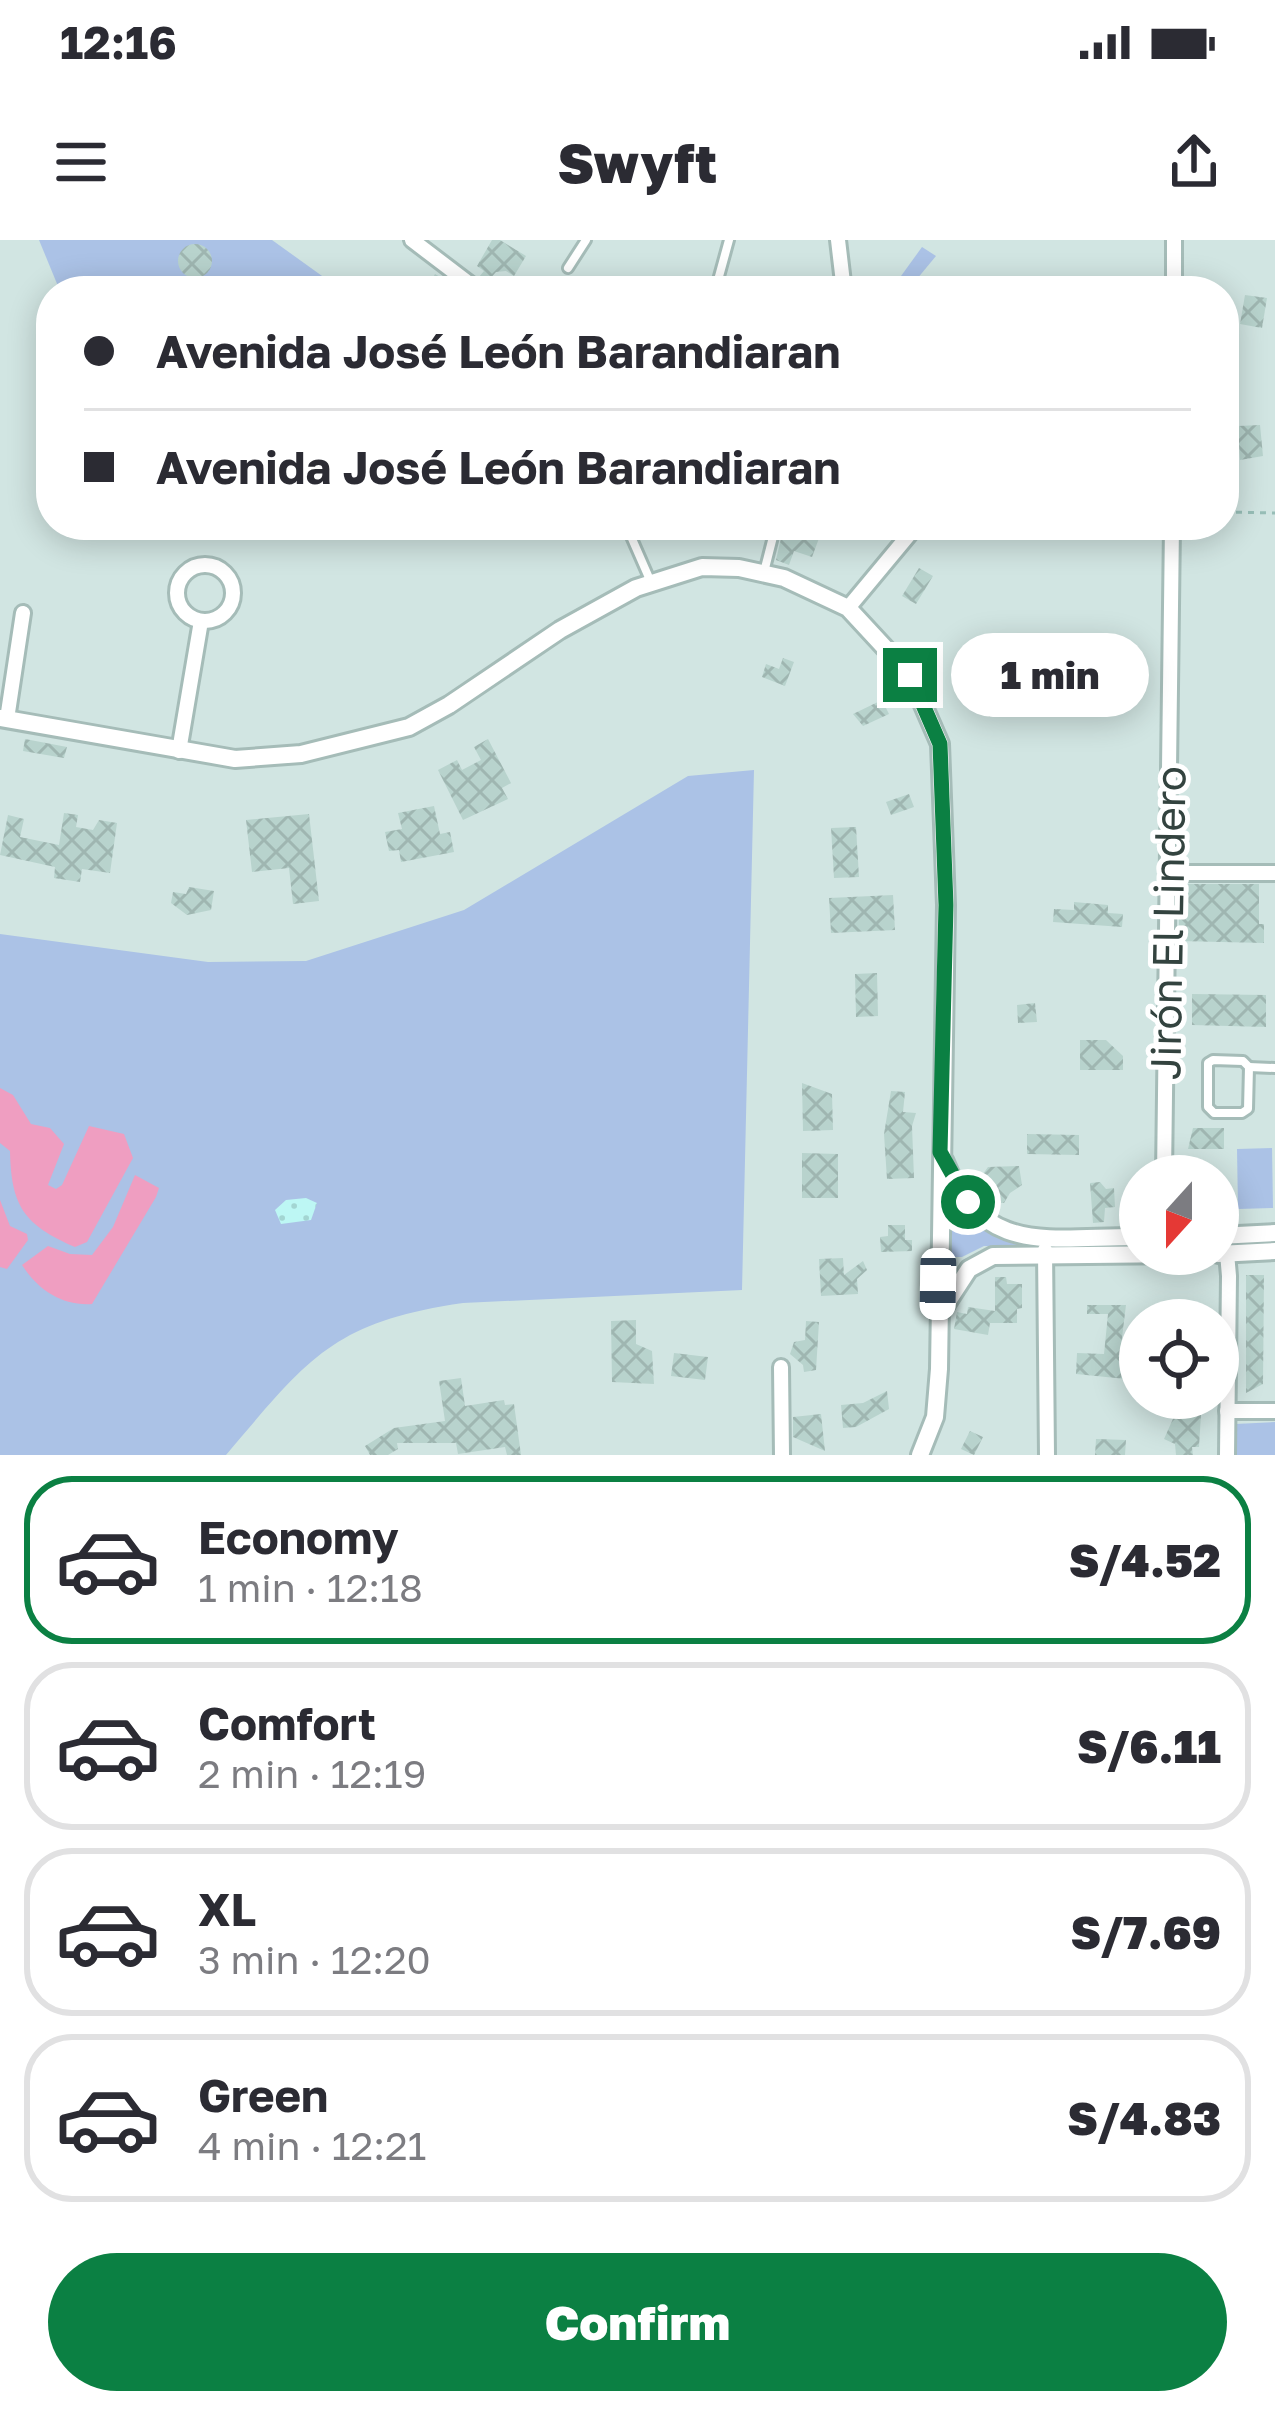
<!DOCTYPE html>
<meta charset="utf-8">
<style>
:root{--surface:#fff;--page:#f7f7f7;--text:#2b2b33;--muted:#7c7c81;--line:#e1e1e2;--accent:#0b8043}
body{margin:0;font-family:"Golos Text",sans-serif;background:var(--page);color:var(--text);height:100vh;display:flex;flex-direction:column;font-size:45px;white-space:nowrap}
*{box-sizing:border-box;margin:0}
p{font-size:39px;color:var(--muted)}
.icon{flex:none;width:66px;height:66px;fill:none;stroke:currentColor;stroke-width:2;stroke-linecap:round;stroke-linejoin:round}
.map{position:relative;height:1215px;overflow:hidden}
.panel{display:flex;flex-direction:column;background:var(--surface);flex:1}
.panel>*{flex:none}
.banner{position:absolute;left:36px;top:36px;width:1203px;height:264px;border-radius:48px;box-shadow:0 6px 30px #0003;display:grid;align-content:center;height:264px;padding:0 48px;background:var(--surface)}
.needle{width:78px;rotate:201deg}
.fabs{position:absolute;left:1119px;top:915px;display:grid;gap:24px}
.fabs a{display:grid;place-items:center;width:120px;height:120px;border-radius:50%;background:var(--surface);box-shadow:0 6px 30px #0003;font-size:60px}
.end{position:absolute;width:54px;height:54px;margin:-27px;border:15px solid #0b8043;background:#fff;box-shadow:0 0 0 6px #fff}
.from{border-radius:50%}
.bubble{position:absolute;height:84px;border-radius:42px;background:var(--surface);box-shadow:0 6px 30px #0003;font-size:39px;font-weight:800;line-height:84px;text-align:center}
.car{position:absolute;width:36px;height:72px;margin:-36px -18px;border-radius:15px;box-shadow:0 0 9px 3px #0007;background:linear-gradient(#fff 24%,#345 0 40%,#fff 0 76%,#345 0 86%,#fff 0)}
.banner b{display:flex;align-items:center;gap:42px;height:114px;font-size:45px}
.banner b+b{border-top:3px solid var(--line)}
.banner i{width:30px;height:30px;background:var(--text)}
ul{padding:21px 0 0;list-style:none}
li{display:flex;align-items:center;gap:36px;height:168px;margin:0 24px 18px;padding:0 24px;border:6px solid var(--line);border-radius:48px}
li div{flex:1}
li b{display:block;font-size:45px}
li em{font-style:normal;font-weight:800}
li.active{border-color:var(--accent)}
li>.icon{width:108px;height:108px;stroke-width:1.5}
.primary-button{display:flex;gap:24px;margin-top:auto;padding:24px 48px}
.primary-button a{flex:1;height:138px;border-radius:72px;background:var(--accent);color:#fff;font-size:48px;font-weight:800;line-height:138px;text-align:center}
.status{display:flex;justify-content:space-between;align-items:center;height:84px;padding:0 60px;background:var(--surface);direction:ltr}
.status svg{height:33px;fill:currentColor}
header{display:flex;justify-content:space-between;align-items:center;height:156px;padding:0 48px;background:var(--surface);font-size:54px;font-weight:800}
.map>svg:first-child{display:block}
</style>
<div class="status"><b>12:16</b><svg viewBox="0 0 49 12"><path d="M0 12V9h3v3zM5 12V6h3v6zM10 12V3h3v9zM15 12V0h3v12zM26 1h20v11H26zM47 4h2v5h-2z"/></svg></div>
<header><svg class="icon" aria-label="menu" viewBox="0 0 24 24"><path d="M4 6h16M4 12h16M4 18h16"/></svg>Swyft<svg class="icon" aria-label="share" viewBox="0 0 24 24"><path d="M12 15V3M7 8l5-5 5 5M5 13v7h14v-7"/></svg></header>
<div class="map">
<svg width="1275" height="1215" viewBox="0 0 1275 1215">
<defs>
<pattern id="sand-dots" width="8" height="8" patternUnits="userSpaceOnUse" patternTransform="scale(3)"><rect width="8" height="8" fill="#bdf7f4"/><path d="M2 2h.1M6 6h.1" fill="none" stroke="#a3d5d2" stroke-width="1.8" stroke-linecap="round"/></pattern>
<pattern id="building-cross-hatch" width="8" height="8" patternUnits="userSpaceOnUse" patternTransform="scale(3)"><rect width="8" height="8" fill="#b8d3cd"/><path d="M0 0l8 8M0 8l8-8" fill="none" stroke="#9fb6b1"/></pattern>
</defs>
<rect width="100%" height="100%" fill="#e3f1ef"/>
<path fill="#d1e5e2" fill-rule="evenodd" d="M0,0H1275V1215H0ZM51,51H1224V285H51ZM1140,936H1218V1014H1140ZM1140,1080H1218V1158H1140Z"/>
<g fill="#abc2e6">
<polygon points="39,0 272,0 343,51 60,51"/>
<polygon points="922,7 936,16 907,51 896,43"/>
<path d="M754,530L742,1050L463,1063C332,1082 308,1119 226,1215H0V694L208,722L306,721L464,670L688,536Z"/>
<polygon points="1272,908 1273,968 1238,969 1237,909"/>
<polygon points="959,975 995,995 1036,1000 1037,1008 984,1006 962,1017 949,1017 948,988"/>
<polygon points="1275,1182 1275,1215 1235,1215 1235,1184"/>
</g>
<polygon fill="url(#sand-dots)" points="306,958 317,963 311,980 281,984 275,970 286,960"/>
<g fill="#ef9ec1">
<path d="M0,848L13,855L31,884L50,888L64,904L48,945L56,949L62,945L89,886L124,894L133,918L87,1002L75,1007C24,985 11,966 10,911L0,903Z"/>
<path d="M135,935L159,948L156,957L92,1064C62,1066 38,1050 22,1025L48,1006L70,1014L92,1015L113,987Z"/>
<polygon points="0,960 10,986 27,994 28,1000 7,1029 0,1027"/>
</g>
<g fill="url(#building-cross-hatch)">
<polygon points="492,0 500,0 526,16 514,36 506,31 496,32 488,41 479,37 484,31 477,26"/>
<circle cx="195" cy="21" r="17"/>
<polygon points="435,34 447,41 460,51 440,51 429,45"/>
<polygon points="1245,55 1267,58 1262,88 1240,84"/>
<polygon points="1260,185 1263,216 1240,220 1238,186"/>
<polygon points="784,285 824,285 812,317 794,311 789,325 776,320"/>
<polygon points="919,328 933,336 916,364 902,356"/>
<polygon points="783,418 794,422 785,446 762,437 766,424 779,429"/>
<polygon points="987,436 990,444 999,440 1002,446 1009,443 1017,460 1010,473 989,477 976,442"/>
<polygon points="882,460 889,474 863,486 853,474"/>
<polygon points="25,499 67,507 64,518 23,511"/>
<polygon points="488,499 511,543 502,548 508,559 463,580 438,530 457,520 462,530 481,520 474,507"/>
<polygon points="909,554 914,567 891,575 886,562"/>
<polygon points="434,566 440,594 450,592 454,612 401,622 399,610 389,611 385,592 402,589 398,573"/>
<polygon points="64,573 78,575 76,587 93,590 99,580 117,583 110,633 82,629 80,642 54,638 55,627 0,615 8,575 24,579 20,597 59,605"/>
<polygon points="309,574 319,661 293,664 289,628 252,632 246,580"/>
<polygon points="856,587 859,637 834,638 831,588"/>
<polygon points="1179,644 1259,644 1259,684 1264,684 1264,703 1179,701"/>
<polygon points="189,647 214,651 211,670 187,675 171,663 173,652 186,654"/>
<polygon points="893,655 895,690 831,693 829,658"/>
<polygon points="1074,662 1108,665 1108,673 1123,674 1122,687 1053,682 1054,669 1074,670"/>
<polygon points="877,733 878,776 856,777 855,734"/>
<polygon points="1192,754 1266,755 1266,787 1192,785"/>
<polygon points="1035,763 1037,782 1018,783 1017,765"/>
<polygon points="1080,800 1106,800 1123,816 1123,830 1080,830"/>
<polygon points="802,843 832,854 833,890 803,891"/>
<polygon points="891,851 905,852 903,872 916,873 912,886 914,938 887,939 884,894"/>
<polygon points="1193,888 1224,888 1224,909 1188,909"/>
<polygon points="1027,894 1079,895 1079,915 1027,914"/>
<polygon points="802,913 838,914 838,958 802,958"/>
<polygon points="1019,926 1022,945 1010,953 1004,963 997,963 985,954 980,938 988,927"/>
<polygon points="1100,942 1106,949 1114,948 1115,967 1105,968 1104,982 1093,983 1090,943"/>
<polygon points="888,985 905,985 905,1000 912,1000 912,1011 881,1012 880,997 888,996"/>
<polygon points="843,1018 844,1035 863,1021 867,1030 857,1039 858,1054 821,1056 819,1019"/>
<polygon points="1246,1035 1264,1035 1263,1144 1246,1153"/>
<polygon points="995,1037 1006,1037 1007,1044 1022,1044 1022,1068 1017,1069 1017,1083 990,1083 988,1095 954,1089 957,1072 967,1074 968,1067 995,1071"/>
<polygon points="1087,1065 1126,1065 1120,1114 1128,1114 1126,1139 1076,1134 1077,1113 1104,1114 1108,1074 1087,1074"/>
<polygon points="636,1080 636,1104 652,1111 654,1144 612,1142 611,1081"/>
<polygon points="806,1081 819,1082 816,1130 804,1132 803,1125 790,1114 794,1102 805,1100"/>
<polygon points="674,1113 708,1117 705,1140 671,1136"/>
<polygon points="461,1138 465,1166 504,1160 505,1165 514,1164 521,1215 507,1215 505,1207 458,1214 456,1203 397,1203 398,1209 388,1215 370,1215 365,1206 394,1188 445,1181 439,1141"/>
<polygon points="887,1151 889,1169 856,1187 843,1188 841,1165 863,1163"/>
<polygon points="1163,1158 1202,1158 1199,1207 1192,1207 1193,1215 1176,1215 1175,1204 1164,1199 1176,1172 1162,1174"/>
<polygon points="821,1174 825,1211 793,1197 793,1177"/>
<polygon points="970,1191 983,1197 974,1215 961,1209"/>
<polygon points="1096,1199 1126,1200 1125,1215 1095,1215"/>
</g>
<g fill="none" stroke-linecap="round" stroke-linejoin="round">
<g stroke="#a5bcb8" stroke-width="14">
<g id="service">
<polyline points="568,28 586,0"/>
<polyline points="715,51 729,0"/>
<polyline points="626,285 650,340"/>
<polyline points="764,332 776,285"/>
<polygon points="1213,820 1243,821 1249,827 1248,869 1242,873 1214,873 1208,867 1208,823"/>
<polyline points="1249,827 1275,828"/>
</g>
</g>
<g stroke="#a5bcb8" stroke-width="20">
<g id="minor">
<polyline points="412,0 479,51"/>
<polyline points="838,0 844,51"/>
<polyline points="1174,51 1174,0"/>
<circle cx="205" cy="353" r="28"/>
<polyline points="848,368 917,285"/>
<polyline points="7,479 23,373"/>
<polyline points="179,511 201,381"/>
<polyline points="1171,633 1275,633"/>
<polyline points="1164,936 1172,285"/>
<polyline points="1218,1001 1227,1013 1229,1036 1227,1215"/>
<polyline points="1045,1010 1047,1215"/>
<polyline points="781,1127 782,1215"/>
<polyline points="1227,1171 1275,1171"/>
</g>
</g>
<g stroke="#a5bcb8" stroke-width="22">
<g id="tertiary">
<polyline points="0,478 235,519 301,514 409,487 449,465 560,390 636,348 702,327 739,328 784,338 848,368 910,435 940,504 946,665 939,1129 935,1177 920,1215"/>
<path d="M944,920C983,1019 1052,996 1140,997"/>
<polyline points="1218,996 1275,993"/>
<polyline points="1218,1014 1275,1011"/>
<polyline points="941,1072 969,1029 993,1016 1185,1014"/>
</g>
</g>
<polyline stroke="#97beb7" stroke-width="3" stroke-dasharray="6 6" stroke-linecap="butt" points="1224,272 1275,273"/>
<use href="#service" stroke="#fff" stroke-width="8"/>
<use href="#minor" stroke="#fff" stroke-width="14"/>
<use href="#tertiary" stroke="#fff" stroke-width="16"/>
</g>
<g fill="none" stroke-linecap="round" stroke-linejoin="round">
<polyline stroke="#0b8043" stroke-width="15" points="910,435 940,504 946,665 940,912 968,962"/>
</g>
<g text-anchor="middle" stroke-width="10" stroke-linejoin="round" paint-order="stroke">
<g font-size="42" fill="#33433f" stroke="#fff">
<text transform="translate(1168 683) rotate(-89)" y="15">Jirón El Lindero</text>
</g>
</g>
</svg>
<div class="fabs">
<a><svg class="needle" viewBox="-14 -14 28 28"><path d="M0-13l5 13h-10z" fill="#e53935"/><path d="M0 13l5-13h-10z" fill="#7c7c81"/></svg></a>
<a><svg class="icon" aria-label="locate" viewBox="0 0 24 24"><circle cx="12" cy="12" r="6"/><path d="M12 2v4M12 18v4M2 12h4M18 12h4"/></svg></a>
</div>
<i class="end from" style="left:968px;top:962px"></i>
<i class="end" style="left:910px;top:435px"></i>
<div class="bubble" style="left:951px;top:393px;width:198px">1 min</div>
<i class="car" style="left:938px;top:1044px;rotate:181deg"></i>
<div class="banner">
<b><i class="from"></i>Avenida José León Barandiaran</b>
<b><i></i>Avenida José León Barandiaran</b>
</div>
</div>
<section class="panel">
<ul>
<li class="active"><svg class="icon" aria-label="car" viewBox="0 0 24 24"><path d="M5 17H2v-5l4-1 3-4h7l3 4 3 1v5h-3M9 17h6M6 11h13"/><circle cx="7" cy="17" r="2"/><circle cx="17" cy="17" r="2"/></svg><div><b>Economy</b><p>1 min · 12:18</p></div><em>S/4.52</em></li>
<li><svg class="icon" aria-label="car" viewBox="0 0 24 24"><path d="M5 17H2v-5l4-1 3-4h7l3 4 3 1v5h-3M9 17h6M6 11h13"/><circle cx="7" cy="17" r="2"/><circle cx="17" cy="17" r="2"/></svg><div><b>Comfort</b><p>2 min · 12:19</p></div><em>S/6.11</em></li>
<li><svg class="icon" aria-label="car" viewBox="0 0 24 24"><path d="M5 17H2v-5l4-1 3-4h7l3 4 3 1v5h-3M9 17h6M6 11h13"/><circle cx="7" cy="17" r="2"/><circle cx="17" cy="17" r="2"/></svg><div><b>XL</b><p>3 min · 12:20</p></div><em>S/7.69</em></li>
<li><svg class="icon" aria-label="car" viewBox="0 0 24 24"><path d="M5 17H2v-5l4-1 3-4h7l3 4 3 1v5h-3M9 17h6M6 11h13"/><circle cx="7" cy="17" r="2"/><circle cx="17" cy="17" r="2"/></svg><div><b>Green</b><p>4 min · 12:21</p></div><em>S/4.83</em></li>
</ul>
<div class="primary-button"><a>Confirm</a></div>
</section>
